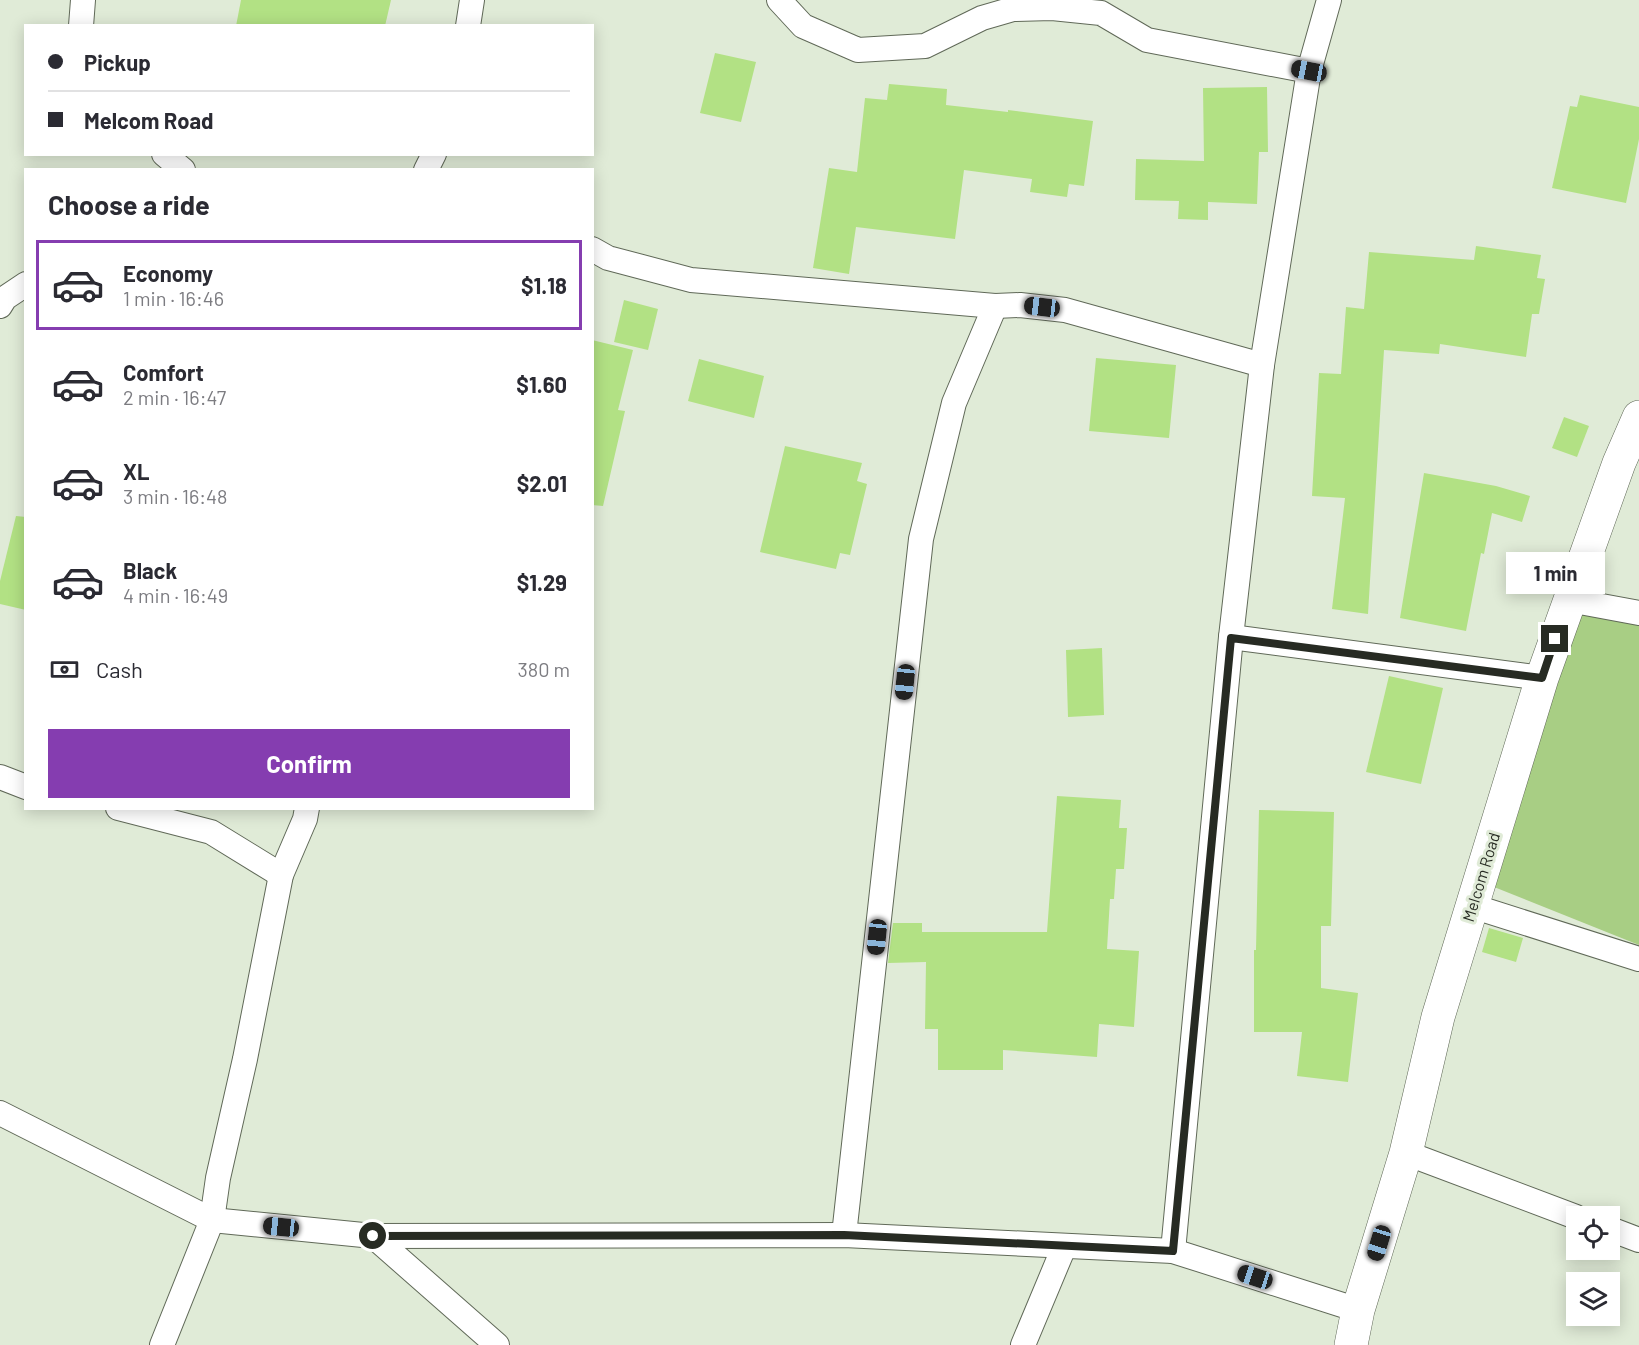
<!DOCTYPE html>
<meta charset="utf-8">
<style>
:root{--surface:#fff;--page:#f7f7f7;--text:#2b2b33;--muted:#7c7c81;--line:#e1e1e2;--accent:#853db0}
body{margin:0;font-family:Barlow,sans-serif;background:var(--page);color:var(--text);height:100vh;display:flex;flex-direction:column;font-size:22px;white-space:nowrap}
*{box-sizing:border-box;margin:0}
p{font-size:20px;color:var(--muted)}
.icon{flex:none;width:33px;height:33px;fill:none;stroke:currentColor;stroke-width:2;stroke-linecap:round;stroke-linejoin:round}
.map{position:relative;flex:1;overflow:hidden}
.panel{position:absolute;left:24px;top:168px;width:570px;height:642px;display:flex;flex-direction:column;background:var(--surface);border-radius:0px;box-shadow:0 3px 15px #0003}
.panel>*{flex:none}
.guide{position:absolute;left:24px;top:24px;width:570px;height:132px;border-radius:0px;box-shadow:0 3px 15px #0003;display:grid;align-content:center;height:132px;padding:0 24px;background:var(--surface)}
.fabs{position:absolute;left:1566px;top:1206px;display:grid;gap:12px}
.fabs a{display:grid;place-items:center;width:54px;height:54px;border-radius:0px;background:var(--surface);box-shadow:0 3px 15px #0003;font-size:30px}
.end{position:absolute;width:27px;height:27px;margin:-14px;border:8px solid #272b23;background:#fff;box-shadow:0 0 0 3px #fff}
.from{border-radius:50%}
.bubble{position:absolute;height:42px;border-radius:0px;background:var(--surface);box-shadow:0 3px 15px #0003;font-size:20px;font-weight:700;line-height:42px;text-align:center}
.car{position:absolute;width:18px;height:36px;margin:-18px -9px;border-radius:8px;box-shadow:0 0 4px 2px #0007;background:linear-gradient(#222 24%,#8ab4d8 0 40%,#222 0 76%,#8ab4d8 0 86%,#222 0)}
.guide b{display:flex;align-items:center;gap:21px;height:57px;font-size:22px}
.guide b+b{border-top:2px solid var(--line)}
.guide i{width:15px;height:15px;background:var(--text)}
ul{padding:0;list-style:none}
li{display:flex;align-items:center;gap:18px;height:90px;margin:0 12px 9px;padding:0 12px;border:3px solid transparent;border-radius:0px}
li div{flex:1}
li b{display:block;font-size:22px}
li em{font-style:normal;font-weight:700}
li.current{border-color:var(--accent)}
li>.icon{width:54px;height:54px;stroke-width:1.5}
h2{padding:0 24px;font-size:27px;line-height:72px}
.pay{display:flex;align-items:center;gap:15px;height:66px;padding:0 24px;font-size:22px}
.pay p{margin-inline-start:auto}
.button{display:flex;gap:12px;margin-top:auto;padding:12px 24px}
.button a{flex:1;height:69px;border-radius:0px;background:var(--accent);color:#fff;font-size:24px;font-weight:700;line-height:69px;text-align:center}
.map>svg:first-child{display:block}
</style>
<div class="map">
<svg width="1639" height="1345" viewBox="0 0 1639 1345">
<rect width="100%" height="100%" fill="#e0ebd7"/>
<polygon fill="#a8ce84" points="1572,607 1639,619 1639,945 1484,883"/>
<g fill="#b2e184">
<polygon points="241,0 391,0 385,26 236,26"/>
<polygon points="715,53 756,62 741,122 700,113"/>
<polygon points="889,84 947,89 946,105 1008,112 1008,110 1093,121 1084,186 1069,184 1067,197 1030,192 1032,179 964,170 955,239 856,227 849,274 813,268 829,168 857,172 865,98 887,100"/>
<polygon points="1267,87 1268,152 1259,152 1257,204 1208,202 1208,220 1178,219 1179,201 1135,200 1136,159 1204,161 1203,88"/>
<polygon points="1580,95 1639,107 1639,139 1626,203 1552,188 1570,106 1577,107"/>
<polygon points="1476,246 1541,255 1537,278 1545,279 1539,314 1532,314 1526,357 1440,344 1439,354 1384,350 1368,614 1332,609 1345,498 1312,496 1319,373 1341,374 1346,307 1364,309 1369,252 1474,260"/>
<polygon points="624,300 658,309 648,350 614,342"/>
<polygon points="592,340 633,350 618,410 625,411 603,506 592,505"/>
<polygon points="1096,358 1176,365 1169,438 1089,431"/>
<polygon points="699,359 764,376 754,418 688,401"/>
<polygon points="1564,417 1589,426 1577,457 1552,448"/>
<polygon points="785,446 862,463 857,481 867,484 850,555 840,553 836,569 760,552"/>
<polygon points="1424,473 1496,486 1530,496 1522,522 1492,513 1484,554 1481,553 1466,631 1400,618"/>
<polygon points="16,516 26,517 26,610 0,604 0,581"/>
<polygon points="1102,648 1104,715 1068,717 1066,650"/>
<polygon points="1389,676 1443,688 1421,784 1366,772"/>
<polygon points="1057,796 1121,800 1119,828 1127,828 1124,869 1116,869 1114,899 1110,899 1107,949 1139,951 1134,1027 1099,1024 1097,1057 1003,1050 1003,1070 938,1070 938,1029 925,1029 926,962 888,963 893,923 922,923 922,932 1047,932"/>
<polygon points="1259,810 1334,812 1331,926 1321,926 1321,988 1358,993 1348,1082 1297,1076 1302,1032 1254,1032 1254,950 1256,950"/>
<polygon points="1489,928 1523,938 1516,962 1482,952"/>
</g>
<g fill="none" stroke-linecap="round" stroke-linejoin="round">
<g stroke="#606958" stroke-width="26">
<g id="minor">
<polyline points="779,0 803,26 858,50 925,46 982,18 1013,9 1052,8 1101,13 1147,40 1309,71"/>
<polyline points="81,26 83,0"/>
<polyline points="468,26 472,0"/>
<polyline points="164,154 183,170"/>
<polyline points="426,170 434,154"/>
<polyline points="592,249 608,258 691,280 995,306 1020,305 1065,310 1262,365"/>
<polyline points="0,306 5,298 26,284"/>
<polyline points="1569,600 1639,613"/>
<polyline points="1231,637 1542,678"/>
<polyline points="0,777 26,787"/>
<polyline points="118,808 211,832 281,875"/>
<polyline points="1472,906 1639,959"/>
<polyline points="0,1113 212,1220 373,1236 844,1235 1173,1251 1358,1310"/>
<polyline points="1406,1153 1576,1217"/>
<polyline points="1610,1229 1639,1240"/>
<polyline points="844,1235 921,539 954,403 995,306"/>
<polyline points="373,1236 497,1345"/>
<polyline points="1173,1251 1231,637 1262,365 1309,71 1329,0"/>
<polyline points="162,1345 212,1220 218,1178 245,1059 281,875 305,819 307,808"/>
<polyline points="1023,1345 1064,1247"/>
</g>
</g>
<g stroke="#606958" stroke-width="34">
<polyline id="secondary" points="1351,1345 1358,1310 1406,1153 1438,1017 1542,678 1619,463 1639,417"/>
</g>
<use href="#minor" stroke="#fff" stroke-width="24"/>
<use href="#secondary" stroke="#fff" stroke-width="33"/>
</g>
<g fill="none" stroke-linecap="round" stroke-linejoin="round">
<polyline stroke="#272b23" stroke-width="8" points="373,1236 844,1235 1173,1251 1231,638 1542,678 1555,639"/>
</g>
<g text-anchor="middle" stroke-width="6" stroke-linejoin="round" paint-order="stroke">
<g font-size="16" fill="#272b23" stroke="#e0ebd7">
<text transform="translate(1481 877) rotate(-73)" y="6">Melcom Road</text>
</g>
</g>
</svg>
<div class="fabs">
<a><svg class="icon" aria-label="locate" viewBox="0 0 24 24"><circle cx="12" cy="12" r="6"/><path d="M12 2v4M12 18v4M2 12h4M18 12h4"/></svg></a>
<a><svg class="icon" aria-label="layers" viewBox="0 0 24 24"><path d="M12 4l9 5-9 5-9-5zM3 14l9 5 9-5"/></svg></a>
</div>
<i class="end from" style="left:373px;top:1236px"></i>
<i class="end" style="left:1555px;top:639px"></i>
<div class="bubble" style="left:1506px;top:552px;width:99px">1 min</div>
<i class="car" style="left:1309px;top:71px;rotate:281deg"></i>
<i class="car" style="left:1042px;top:307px;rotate:277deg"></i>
<i class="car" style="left:905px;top:682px;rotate:186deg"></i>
<i class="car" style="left:877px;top:937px;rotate:186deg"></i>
<i class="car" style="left:281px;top:1227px;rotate:276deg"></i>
<i class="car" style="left:1379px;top:1243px;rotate:197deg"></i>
<i class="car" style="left:1255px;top:1277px;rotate:288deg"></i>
<div class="guide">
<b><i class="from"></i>Pickup</b>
<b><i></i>Melcom Road</b>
</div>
<section class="panel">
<h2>Choose a ride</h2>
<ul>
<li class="current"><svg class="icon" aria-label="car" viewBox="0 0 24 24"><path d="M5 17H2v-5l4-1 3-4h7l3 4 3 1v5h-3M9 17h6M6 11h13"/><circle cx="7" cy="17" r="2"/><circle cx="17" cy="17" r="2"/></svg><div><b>Economy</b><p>1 min · 16:46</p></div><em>$1.18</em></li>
<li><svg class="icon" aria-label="car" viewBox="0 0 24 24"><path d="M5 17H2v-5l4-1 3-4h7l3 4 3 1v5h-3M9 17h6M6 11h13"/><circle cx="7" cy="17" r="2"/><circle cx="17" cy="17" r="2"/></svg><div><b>Comfort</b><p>2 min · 16:47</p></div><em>$1.60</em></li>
<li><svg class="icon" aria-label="car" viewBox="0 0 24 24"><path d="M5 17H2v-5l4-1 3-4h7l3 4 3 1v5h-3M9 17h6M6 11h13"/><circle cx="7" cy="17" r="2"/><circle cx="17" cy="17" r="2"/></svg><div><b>XL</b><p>3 min · 16:48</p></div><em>$2.01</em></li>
<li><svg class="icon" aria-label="car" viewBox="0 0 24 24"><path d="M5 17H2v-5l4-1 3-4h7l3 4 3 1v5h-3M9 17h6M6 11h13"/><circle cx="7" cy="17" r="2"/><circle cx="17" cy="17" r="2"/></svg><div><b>Black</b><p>4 min · 16:49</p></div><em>$1.29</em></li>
</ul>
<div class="pay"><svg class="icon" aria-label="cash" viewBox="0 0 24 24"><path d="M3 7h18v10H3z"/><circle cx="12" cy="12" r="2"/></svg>Cash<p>380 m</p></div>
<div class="button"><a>Confirm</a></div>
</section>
</div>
